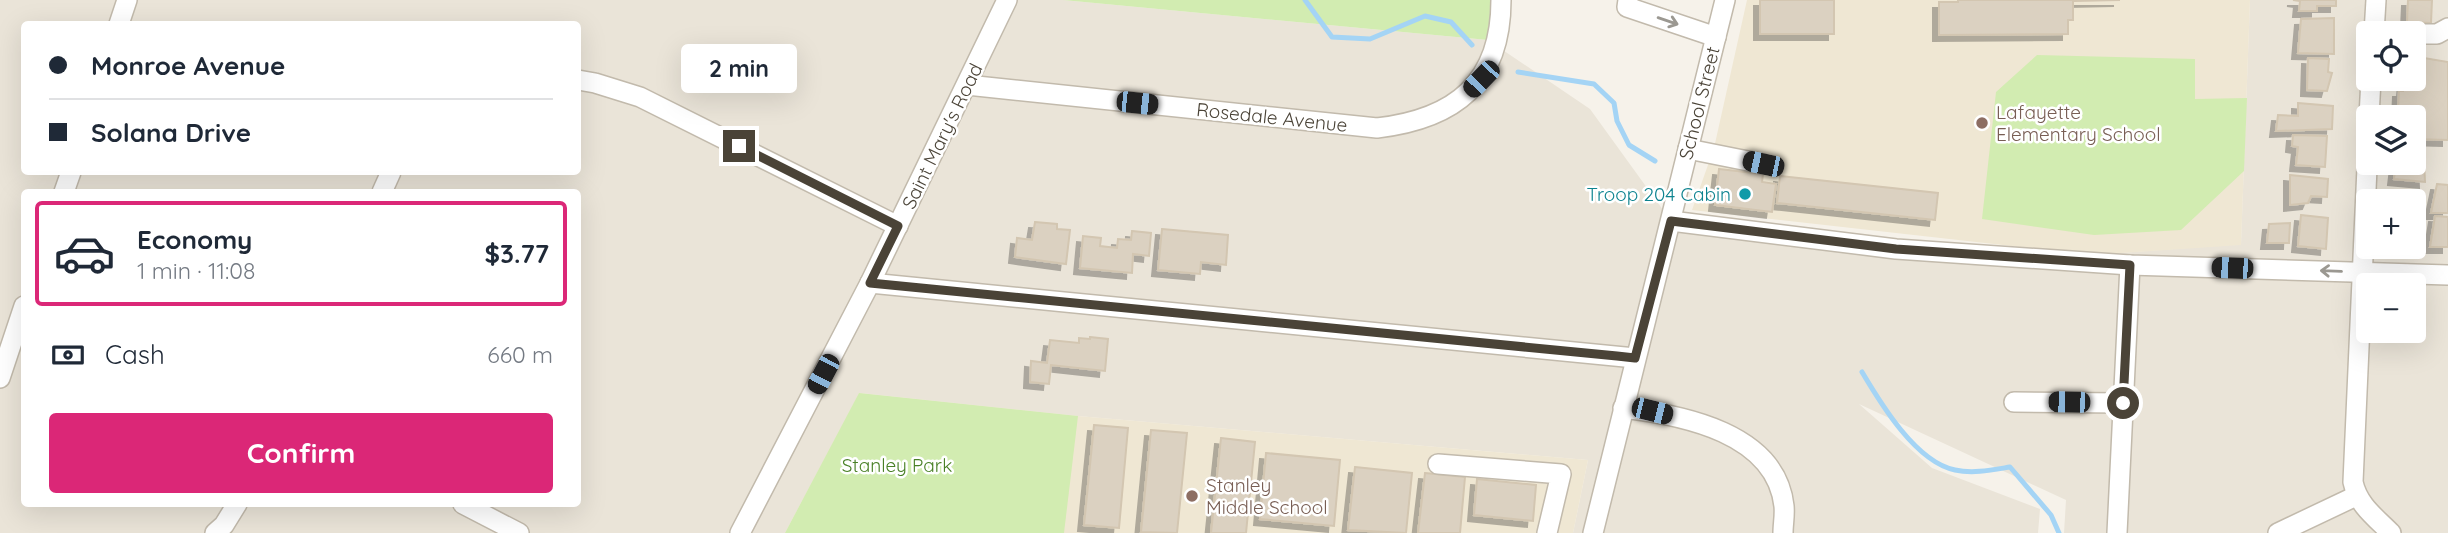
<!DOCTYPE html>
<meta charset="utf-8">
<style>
:root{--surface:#fff;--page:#f2f2f3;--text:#1f2937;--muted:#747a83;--line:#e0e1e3;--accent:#db2777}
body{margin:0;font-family:Quicksand,sans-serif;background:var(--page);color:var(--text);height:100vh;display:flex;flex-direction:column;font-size:26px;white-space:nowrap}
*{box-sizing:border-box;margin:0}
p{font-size:23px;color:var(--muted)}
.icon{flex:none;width:38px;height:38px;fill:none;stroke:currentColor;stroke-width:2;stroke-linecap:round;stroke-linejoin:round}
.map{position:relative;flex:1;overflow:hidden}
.side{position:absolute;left:21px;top:189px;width:560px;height:318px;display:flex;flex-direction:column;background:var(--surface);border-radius:7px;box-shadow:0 7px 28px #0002}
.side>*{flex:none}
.guide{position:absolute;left:21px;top:21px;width:560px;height:154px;border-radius:7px;box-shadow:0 7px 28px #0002;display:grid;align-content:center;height:154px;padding:0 28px;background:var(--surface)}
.controls{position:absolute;left:2356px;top:21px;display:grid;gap:14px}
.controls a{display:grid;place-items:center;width:70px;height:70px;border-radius:7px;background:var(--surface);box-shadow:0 7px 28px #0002;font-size:35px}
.end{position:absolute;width:32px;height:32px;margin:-16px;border:9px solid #4a4337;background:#fff;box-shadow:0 0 0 4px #fff}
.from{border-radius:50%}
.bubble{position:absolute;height:49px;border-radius:7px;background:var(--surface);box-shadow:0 7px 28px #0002;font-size:23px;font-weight:800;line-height:49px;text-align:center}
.car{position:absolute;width:21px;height:42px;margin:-21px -10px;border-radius:9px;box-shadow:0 0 5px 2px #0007;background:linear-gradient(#222 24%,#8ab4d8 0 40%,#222 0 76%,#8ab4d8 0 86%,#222 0)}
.guide b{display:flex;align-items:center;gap:24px;height:66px;font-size:26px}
.guide b+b{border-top:2px solid var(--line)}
.guide i{width:18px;height:18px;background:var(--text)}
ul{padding:12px 0 0;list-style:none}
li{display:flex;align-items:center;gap:21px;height:105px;margin:0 14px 10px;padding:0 14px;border:4px solid transparent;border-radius:7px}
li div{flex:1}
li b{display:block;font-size:26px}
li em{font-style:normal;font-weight:800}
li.on{border-color:var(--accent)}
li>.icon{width:63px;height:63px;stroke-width:1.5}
.pay{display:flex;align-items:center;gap:18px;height:77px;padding:0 28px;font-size:26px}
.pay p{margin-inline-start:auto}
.button{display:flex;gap:14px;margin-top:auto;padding:14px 28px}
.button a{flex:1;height:80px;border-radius:7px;background:var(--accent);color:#fff;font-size:28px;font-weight:800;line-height:80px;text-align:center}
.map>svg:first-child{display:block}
</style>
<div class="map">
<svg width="2448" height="533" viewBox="0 0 2448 533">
<defs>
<filter id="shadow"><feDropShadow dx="-6" dy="6" stdDeviation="0" flood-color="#0004"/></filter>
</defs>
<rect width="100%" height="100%" fill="#f6f2ea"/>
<path fill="#eae4d8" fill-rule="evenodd" d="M0,0H1063L1488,40L1590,109L1671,221L2092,255L2241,244L2250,0H2448V533H2064L2066,500L1859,404L1932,468L2040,509L2038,533H1573L1588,460L1078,416L860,393L785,533H0ZM24,24H578V172H24ZM2368,33H2413V79H2368ZM2368,117H2413V163H2368ZM24,192H578V504H24ZM2368,201H2413V247H2368ZM2368,285H2413V331H2368Z"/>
<g fill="#efe7d3">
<polygon points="1747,0 2250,0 2241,245 2092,255 1692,210 1714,148"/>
<polygon points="859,393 1078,416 1588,460 1573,533 785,533"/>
</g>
<g fill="#d2ecb1">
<polygon points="1063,0 1492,0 1492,5 1488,40"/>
<polygon points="2037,55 2195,59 2195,99 2247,98 2244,171 2181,230 2094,235 1982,219 1996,92"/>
<polygon points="859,393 1078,416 1064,533 785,533"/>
</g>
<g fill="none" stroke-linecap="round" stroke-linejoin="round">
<g stroke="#a4d4f5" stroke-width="5">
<polyline points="1305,0 1332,37 1370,39 1425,16 1451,22 1472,45"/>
<polyline points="1518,72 1594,84 1614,103 1617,121 1629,145 1655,161"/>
<path d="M1862,372C1881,404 1916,462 1955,470C1973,474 1992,470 2010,467L2051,515L2059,533"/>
</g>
</g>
<g fill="#dbd1c1" stroke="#d3c6b1" stroke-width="2" filter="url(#shadow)">
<rect x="1760" y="0" width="74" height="34"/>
<polygon points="1958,0 2120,0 2073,1 2073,20 2068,20 2068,34 1939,35 1939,2 1958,2"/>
<polygon points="2293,0 2336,0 2336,6 2317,6 2317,11 2299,11 2300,1"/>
<polygon points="2408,0 2432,0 2431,23 2407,22"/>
<polygon points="2334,18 2334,54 2298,53 2301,19"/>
<polygon points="2308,58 2329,59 2328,72 2332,73 2327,91 2307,90"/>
<polygon points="2424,58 2448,62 2448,140 2413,139 2413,117 2402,117 2402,112 2398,112 2399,91 2403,91 2404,79 2413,79 2413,62 2424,62"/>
<polygon points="2298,103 2333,106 2332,129 2276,131 2278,115 2298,116"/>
<polygon points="2293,135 2327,136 2325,167 2296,165 2298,147 2292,146"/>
<polygon points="2413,159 2424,161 2425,182 2394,179 2396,163 2413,163"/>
<polygon points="1719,169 1763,174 1762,182 1776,184 1772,212 1715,205"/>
<polygon points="2290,175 2328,179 2327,197 2311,196 2308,203 2290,205"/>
<polygon points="1780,176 1938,193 1935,220 1777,203"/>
<polygon points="2437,184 2448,185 2448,213 2431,213"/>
<polygon points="2301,215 2328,218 2326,249 2298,246"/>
<polygon points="2435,216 2448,217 2448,247 2430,247"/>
<polygon points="1035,222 1057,224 1057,229 1070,230 1066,264 1015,257 1017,238 1032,240"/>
<polygon points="2290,223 2289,243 2267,243 2269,224"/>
<polygon points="1162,229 1228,235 1226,265 1201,262 1200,274 1158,270"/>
<polygon points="1132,231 1151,233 1149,256 1133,254 1132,273 1080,268 1083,236 1101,238 1100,246 1117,248 1118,239 1131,240"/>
<polygon points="1090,337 1108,339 1105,371 1051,365 1049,384 1030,382 1031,361 1047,363 1050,340 1079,343 1079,338 1090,339"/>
<polygon points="1094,425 1128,428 1119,528 1084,525"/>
<polygon points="1151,430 1187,433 1177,533 1141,532"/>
<polygon points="1221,438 1255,442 1246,533 1211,533"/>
<polygon points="1266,453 1340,460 1334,526 1260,519"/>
<polygon points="1355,467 1412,473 1406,533 1348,530"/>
<polygon points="1425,473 1465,477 1460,533 1418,533"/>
<polygon points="1477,479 1536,485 1533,521 1474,515"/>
</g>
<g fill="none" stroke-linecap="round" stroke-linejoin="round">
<g stroke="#c2baac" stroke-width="22">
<g id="minor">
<polyline points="1628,0 1627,7 1716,37"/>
<polyline points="119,24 127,0"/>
<polyline points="2374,33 2376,0"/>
<polyline points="2413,34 2437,34 2448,28"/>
<polyline points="578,80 595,83 640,97 898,226"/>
<path d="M967,85L1377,128C1455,119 1501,83 1501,0"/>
<polyline points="2369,117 2371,79"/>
<path d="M2368,145L2353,482C2358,505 2375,517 2391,533"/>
<polyline points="1688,149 1763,164"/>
<polyline points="64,192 71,172"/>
<polyline points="382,192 391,172"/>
<polyline points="1671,221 1896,249 2130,265 2448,275"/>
<polyline points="870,283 1635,358"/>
<polyline points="0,378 24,306"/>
<polyline points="2014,402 2123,403"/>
<path d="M1623,408C1683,415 1776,433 1784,506C1785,515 1783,524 1783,533"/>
<polyline points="1438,464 1561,474 1547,533"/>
<polyline points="463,504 519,533"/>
<polyline points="215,533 224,525 237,504"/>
<polyline points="740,533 870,283 1007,0"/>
<polyline points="1593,533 1725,0"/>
<polyline points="2117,533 2130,265"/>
<polyline points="2278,533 2356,496"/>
</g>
</g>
<use href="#minor" stroke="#fff" stroke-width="19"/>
</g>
<defs><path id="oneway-shaft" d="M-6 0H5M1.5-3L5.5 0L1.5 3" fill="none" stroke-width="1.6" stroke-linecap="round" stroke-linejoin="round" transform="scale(1.75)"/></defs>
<g stroke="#9b9891">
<use href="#oneway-shaft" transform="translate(1668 21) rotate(19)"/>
<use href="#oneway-shaft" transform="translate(2331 271) rotate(-178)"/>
</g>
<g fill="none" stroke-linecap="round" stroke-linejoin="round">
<polyline stroke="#4a4337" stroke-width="9" points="739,146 898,226 870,283 1617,356 1635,358 1671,221 1896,249 2130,265 2123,403"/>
</g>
<g fill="#8d6e63" stroke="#fff" stroke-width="2.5">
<circle cx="1982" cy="123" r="7"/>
<circle cx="1192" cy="496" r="7"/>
</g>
<circle fill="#0f9aa8" stroke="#fff" stroke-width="2.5" cx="1745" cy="194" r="7"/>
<g text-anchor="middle" stroke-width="5" stroke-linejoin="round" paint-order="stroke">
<g font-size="19" fill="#4a4337" stroke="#fff">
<text transform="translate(1699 103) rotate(-76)" y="7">School Street</text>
<text transform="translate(1272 117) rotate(6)" y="7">Rosedale Avenue</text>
<text transform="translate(942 136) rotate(-64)" y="7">Saint Mary's Road</text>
</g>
<g font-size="19" fill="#785e54" stroke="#fff" text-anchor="start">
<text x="1996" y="119">Lafayette<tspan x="1996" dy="22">Elementary School</tspan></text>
<text x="1206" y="492">Stanley<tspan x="1206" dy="22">Middle School</tspan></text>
</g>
<g font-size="19" fill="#0d838f" stroke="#fff" text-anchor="end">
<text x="1731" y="201">Troop 204 Cabin</text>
</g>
<g font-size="19" fill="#498026" stroke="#fff">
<text x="897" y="472">Stanley Park</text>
</g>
</g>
</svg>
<div class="controls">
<a><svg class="icon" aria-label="locate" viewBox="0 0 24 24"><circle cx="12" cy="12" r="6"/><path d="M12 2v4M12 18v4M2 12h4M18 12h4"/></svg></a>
<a><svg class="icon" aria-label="layers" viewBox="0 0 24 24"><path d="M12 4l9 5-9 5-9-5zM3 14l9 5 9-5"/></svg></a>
<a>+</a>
<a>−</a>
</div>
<i class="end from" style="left:2123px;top:403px"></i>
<i class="end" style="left:739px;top:146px"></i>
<div class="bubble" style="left:681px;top:44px;width:116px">2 min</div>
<i class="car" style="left:1481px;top:79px;rotate:224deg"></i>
<i class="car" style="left:1137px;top:103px;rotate:96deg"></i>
<i class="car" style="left:1763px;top:164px;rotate:282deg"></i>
<i class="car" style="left:2232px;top:268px;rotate:272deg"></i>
<i class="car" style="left:823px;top:374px;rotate:208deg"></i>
<i class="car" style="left:2069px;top:402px;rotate:271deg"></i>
<i class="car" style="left:1652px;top:411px;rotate:104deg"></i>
<div class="guide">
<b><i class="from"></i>Monroe Avenue</b>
<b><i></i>Solana Drive</b>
</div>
<section class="side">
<ul>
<li class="on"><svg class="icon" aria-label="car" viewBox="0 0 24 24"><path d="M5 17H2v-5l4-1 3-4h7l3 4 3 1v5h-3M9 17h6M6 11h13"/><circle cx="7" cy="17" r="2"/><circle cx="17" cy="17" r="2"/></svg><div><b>Economy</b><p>1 min · 11:08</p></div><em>$3.77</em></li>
</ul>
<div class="pay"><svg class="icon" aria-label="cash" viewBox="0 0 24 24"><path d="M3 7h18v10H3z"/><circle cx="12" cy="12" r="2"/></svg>Cash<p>660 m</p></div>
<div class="button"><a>Confirm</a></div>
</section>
</div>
